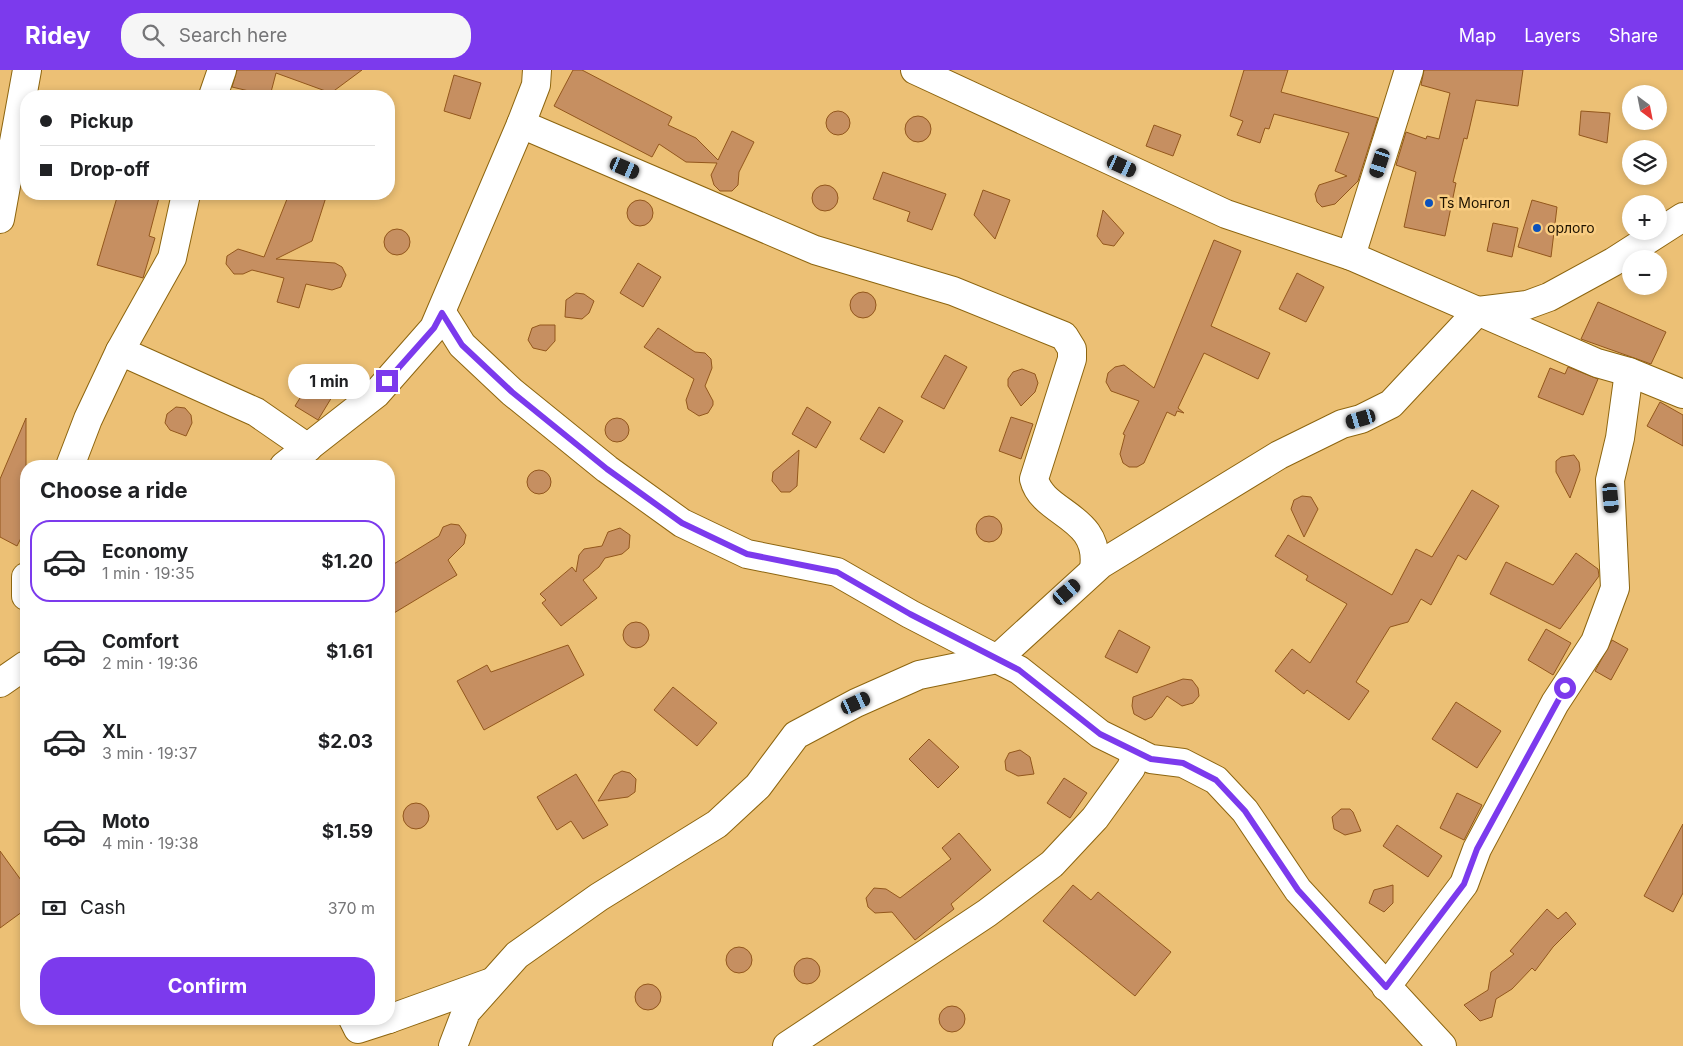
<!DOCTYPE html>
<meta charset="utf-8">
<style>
:root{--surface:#fff;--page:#f6f6f6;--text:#202124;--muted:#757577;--line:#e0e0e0;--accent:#7c3aed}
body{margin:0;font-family:Inter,sans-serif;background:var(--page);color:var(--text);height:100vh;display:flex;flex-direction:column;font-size:19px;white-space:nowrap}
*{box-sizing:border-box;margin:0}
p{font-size:16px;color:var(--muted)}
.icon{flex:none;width:28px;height:28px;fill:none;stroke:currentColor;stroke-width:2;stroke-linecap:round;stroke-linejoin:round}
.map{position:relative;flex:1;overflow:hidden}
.sheet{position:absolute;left:20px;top:390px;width:375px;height:565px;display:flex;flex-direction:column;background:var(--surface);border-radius:20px;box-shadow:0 2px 8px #0003}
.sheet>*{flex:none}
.top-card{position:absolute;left:20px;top:20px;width:375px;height:110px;border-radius:20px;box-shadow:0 2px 8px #0003;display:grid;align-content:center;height:110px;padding:0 20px;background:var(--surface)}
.needle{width:32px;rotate:148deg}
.fabs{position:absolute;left:1622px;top:15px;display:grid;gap:10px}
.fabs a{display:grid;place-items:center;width:45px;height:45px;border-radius:50%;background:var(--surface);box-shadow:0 2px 8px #0003;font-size:25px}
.end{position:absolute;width:22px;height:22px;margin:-11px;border:6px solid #7c3aed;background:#fff;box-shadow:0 0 0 2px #fff}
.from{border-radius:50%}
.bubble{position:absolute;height:35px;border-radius:18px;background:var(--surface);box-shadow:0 2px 8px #0003;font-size:16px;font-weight:700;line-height:35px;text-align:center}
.car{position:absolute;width:15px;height:30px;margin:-15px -8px;border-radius:6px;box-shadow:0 0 4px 1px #0007;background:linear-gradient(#222 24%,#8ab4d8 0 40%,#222 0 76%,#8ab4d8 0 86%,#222 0)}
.top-card b{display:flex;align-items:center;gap:18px;height:48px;font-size:19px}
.top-card b+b{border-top:1px solid var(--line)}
.top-card i{width:12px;height:12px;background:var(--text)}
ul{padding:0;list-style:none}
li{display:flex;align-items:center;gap:15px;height:82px;margin:0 10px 8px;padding:0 10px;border:2px solid transparent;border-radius:20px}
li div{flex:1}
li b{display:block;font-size:19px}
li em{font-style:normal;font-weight:700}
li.current{border-color:var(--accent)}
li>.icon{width:45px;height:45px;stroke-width:1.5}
h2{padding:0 20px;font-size:22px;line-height:60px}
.pay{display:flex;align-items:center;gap:12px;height:55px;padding:0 20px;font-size:19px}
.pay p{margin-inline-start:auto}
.primary-button{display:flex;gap:10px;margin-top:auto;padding:10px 20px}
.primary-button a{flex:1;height:58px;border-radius:20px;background:var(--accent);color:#fff;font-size:20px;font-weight:700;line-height:58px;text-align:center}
header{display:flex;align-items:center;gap:30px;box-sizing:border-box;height:70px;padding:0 25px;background:var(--accent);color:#fff}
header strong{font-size:24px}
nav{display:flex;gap:28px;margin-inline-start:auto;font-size:18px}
.search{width:350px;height:45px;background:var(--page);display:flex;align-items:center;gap:12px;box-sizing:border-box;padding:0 18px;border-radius:20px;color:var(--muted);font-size:19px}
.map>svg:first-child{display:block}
</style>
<header>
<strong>Ridey</strong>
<div class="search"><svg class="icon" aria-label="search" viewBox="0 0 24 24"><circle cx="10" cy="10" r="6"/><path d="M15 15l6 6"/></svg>Search here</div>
<nav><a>Map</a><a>Layers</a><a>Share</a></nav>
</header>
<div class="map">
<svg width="1683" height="976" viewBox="0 0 1683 976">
<rect width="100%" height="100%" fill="#ecc075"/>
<g fill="#c68f61" stroke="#93571c">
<polygon points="237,0 362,0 331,23 276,3 270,26 232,17"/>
<polygon points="573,0 582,0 672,47 668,55 696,68 718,90 732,61 754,72 739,102 738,115 732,121 720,121 714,115 711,105 717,93 686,92 659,74 652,87 554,36"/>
<polygon points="1244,0 1288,0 1281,22 1378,48 1358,111 1335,134 1322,137 1317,132 1315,124 1319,115 1347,106 1335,101 1349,63 1274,44 1269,59 1265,58 1260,73 1237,65 1243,51 1230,46"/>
<polygon points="1424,0 1523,0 1518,36 1476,30 1467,69 1464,68 1453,112 1456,113 1445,166 1404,157 1416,102 1396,95 1406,62 1426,69 1427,66 1439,69 1450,23 1421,15"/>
<polygon points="454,5 481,13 470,49 444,41"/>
<polygon points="1581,41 1610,43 1607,73 1579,65"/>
<circle cx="838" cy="53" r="12"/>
<circle cx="918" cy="59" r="13"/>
<polygon points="1154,55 1181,65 1173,86 1146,76"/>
<polygon points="883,102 946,124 932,160 907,151 910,142 873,129"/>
<circle cx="825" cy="128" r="13"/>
<polygon points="983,120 1010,130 995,169 974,145"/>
<polygon points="118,124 160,124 149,166 155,168 143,208 97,195"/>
<polygon points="289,124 327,124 312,171 276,189 335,193 342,197 346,205 341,217 332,220 306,214 299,238 277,232 284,208 252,200 243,204 234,204 226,194 227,186 238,179 264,187"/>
<circle cx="640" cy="143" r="13"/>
<polygon points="1532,130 1557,137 1551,187 1518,177"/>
<polygon points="1103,140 1124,163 1114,176 1103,174 1097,166"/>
<polygon points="1493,153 1518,158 1512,187 1487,181"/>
<circle cx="397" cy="172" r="13"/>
<polygon points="1214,170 1241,181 1211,256 1270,283 1258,309 1204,283 1178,338 1184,343 1177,341 1175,346 1167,342 1144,393 1137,397 1129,397 1123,393 1120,384 1125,365 1123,364 1139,331 1111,321 1106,312 1108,303 1115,297 1124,295 1154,318"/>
<polygon points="638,193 661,207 643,237 620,223"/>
<polygon points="1297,203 1324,217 1306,252 1279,239"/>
<circle cx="863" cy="235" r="13"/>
<polygon points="576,223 584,224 594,231 589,243 582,249 565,247 566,230"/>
<polygon points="1598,232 1666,262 1651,294 1581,269"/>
<polygon points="540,255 555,255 555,271 546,281 533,278 528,270 532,258"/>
<polygon points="658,258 695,282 705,283 711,289 712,298 705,316 713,331 713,335 708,343 699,346 688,339 686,330 694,309 644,277"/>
<polygon points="945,285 967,297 944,339 921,327"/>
<polygon points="1568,297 1598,309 1583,345 1538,327 1550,298 1565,304"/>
<polygon points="318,299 341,312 318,350 295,336"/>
<polygon points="1022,299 1035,304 1038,313 1035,322 1021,336 1008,316 1008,309 1013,302"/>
<polygon points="1660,332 1683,345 1683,376 1647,356"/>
<polygon points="176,337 185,338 191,345 192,353 186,366 170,360 165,353 167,344"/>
<polygon points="807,337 831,352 816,378 792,364"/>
<polygon points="879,337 903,351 884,383 860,369"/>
<polygon points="1011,347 1033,354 1021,389 999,381"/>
<polygon points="26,348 26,458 17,476 0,467 0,409"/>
<circle cx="617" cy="360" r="12"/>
<polygon points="799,380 797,416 790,422 781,422 772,411 773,402"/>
<polygon points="1574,385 1579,392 1580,400 1570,428 1556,402 1556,391 1561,387"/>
<circle cx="539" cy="412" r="12"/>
<polygon points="1472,420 1499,436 1466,490 1458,485 1431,535 1421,529 1408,552 1390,557 1356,612 1369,621 1349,650 1307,620 1304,624 1275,601 1292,579 1310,593 1347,534 1306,510 1308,506 1275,486 1288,465 1392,525 1416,479 1432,487"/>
<polygon points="1302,426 1311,427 1318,439 1304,467 1291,439 1294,430"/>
<circle cx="989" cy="459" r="13"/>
<polygon points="451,454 459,455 466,465 464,474 448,490 457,505 389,546 389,497 439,466 443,457"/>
<polygon points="620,458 630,465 629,478 622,484 605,488 599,497 583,510 597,528 561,556 542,533 546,530 540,524 572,497 576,502 579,485 584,479 602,476 608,462"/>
<polygon points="1576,483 1598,499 1599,506 1560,559 1490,524 1506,492 1553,515"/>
<circle cx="636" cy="565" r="13"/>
<polygon points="1546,559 1571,573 1553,605 1528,590"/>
<polygon points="1119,560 1150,577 1137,603 1105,587"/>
<polygon points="1612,570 1628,579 1611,610 1595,601"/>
<polygon points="568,575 584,605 484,660 457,611 487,595 491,602"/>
<polygon points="1183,609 1192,610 1198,618 1199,626 1193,633 1182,636 1167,626 1152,647 1145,650 1134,644 1132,636 1133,627"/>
<polygon points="673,617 717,653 697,676 654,640"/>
<polygon points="1456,632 1501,661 1477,698 1432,669"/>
<polygon points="929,669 959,697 938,718 909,689"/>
<polygon points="1020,680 1030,687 1034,704 1018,706 1006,700 1005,691 1009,683"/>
<polygon points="622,701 630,703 636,709 635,722 628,727 598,731 614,705"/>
<polygon points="576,704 608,755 583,769 571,751 557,760 537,727"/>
<polygon points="1064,708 1087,723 1070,748 1047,733"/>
<polygon points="1457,723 1482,735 1464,770 1440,758"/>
<circle cx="416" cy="746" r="13"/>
<polygon points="1341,739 1350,739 1353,742 1361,761 1345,765 1334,759 1332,747"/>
<polygon points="1683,754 1683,823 1673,842 1644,826"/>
<polygon points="1397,755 1442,786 1428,807 1383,776"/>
<polygon points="959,763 991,800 951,834 954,839 915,870 892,842 875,843 868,837 866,828 874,818 886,819 900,828 951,789 942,778"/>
<polygon points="0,781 26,817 26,839 0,858"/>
<polygon points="1073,815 1091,830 1098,822 1171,882 1135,926 1043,851"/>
<polygon points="1393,815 1393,833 1384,842 1369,833 1374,820"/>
<polygon points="1547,839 1558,849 1566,842 1576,854 1553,877 1535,901 1532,898 1512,919 1496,929 1492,947 1480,951 1464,935 1488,920 1491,902 1514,884 1510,881"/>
<circle cx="739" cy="890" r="13"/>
<circle cx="807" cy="901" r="13"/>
<circle cx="648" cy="927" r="13"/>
<circle cx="952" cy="949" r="13"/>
</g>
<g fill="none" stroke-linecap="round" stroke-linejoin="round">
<g stroke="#8d650f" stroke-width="30">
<g id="street">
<polyline points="915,0 1226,144 1351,186 1597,293 1629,302 1683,324"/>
<polyline points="213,26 222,0"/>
<path d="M521,54L815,180L953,221L1064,266L1072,279V289L1034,409C1043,445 1102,445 1094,499"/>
<polyline points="0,149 27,0"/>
<polyline points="1351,186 1409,0"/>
<polyline points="442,243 462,275 512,322 607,399 682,453 747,484 837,502 910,544 997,589 1101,494 1279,385 1342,354 1361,349 1391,334 1478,241 1527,235 1549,227 1613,192 1683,147"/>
<polyline points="120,281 256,342 308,378"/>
<polyline points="70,396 88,349 120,281 172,188 186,124"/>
<polyline points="284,396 376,324 434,258 521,54 536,15 537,0"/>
<polyline points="26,507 26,526"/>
<polyline points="0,613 26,595"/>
<polyline points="1386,917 1464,814 1477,779 1555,633 1595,572 1615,518 1610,410 1620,368 1629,302"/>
<polyline points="353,949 358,959 389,949"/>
<polyline points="389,949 489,913"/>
<polyline points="453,976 466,942 517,885 599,827 717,754 758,716 796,665 856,633 919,605 997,589 1019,600 1100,664 1151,689 1183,693 1216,710 1245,741 1298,820 1442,976"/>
<polyline points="787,976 987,843 1052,794 1095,748 1131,698 1137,682"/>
</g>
</g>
<use href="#street" stroke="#fff" stroke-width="28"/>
</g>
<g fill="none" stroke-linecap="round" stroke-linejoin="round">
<polyline stroke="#7c3aed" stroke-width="6" points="387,311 434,258 442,243 462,275 512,322 607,399 682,453 747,484 837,502 910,544 1019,600 1100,664 1151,689 1183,693 1216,710 1245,741 1298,820 1386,917 1464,814 1477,779 1565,618"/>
</g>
<g fill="#0b51bc" stroke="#f9cd82" stroke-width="2">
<circle cx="1429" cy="133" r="5"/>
<circle cx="1537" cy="158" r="5"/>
</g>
<g text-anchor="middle" stroke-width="5" stroke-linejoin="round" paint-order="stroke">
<g font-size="14" fill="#1f1300" stroke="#f9cd82" text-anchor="start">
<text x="1439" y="138">Ts Монгол</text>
<text x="1547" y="163">орлого</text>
</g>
</g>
</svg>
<div class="fabs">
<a><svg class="needle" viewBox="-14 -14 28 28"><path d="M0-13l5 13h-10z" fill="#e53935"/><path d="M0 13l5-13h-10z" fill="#757577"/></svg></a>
<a><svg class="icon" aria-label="layers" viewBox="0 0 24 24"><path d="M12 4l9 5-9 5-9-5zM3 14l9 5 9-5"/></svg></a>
<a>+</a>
<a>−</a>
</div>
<i class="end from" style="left:1565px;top:618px"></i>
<i class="end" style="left:387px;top:311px"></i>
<div class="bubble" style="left:288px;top:294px;width:82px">1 min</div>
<i class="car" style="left:1380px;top:93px;rotate:198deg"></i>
<i class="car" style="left:1122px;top:96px;rotate:115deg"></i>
<i class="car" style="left:625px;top:98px;rotate:113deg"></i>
<i class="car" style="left:1361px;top:349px;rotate:254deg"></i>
<i class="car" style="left:1611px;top:428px;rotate:175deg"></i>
<i class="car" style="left:1067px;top:522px;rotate:50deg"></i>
<i class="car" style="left:856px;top:633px;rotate:65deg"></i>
<div class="top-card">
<b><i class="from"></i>Pickup</b>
<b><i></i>Drop-off</b>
</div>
<section class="sheet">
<h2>Choose a ride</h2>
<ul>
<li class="current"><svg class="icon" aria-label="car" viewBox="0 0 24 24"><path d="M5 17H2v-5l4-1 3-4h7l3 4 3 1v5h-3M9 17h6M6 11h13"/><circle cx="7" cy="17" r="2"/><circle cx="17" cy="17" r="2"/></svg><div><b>Economy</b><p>1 min · 19:35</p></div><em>$1.20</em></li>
<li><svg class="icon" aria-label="car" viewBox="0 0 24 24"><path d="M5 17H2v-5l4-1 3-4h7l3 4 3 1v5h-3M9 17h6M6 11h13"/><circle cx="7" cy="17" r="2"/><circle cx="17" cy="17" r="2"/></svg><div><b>Comfort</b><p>2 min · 19:36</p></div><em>$1.61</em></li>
<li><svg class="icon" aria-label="car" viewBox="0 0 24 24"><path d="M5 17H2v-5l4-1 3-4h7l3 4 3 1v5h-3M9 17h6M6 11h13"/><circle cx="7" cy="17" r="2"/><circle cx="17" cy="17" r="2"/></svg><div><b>XL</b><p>3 min · 19:37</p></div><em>$2.03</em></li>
<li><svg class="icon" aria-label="car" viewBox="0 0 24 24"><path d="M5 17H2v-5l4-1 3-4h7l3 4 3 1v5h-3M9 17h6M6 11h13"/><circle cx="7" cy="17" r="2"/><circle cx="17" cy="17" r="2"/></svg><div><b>Moto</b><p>4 min · 19:38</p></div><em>$1.59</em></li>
</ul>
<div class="pay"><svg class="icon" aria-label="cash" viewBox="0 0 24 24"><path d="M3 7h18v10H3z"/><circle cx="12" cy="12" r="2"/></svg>Cash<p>370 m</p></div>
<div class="primary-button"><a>Confirm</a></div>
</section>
</div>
